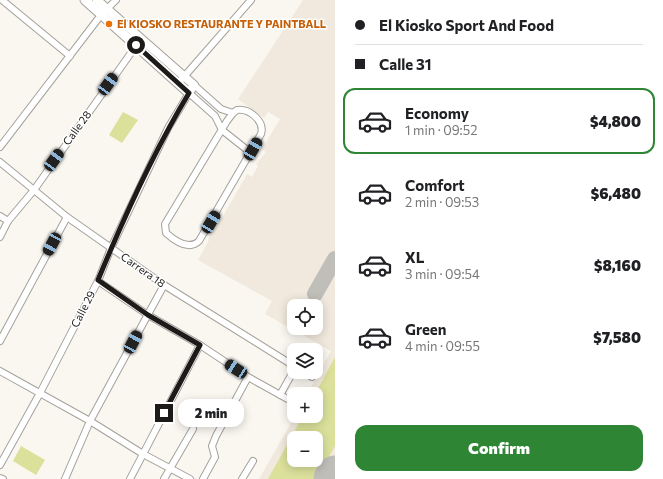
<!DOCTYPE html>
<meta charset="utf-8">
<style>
:root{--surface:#fff;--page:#f6f6f6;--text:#202124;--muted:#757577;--line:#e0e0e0;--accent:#2e8534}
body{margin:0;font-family:Commissioner,sans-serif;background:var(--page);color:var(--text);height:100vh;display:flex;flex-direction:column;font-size:15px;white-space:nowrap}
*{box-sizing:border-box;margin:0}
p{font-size:13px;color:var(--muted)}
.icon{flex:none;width:22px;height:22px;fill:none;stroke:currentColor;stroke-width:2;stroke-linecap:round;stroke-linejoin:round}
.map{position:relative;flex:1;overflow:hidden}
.sheet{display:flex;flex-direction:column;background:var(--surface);width:328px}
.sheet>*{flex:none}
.hud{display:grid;align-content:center;height:88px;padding:0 20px;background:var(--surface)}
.tools{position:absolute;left:287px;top:299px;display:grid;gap:8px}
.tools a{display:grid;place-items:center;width:36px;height:36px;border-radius:8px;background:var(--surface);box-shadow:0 2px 10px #0003;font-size:20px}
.end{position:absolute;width:18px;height:18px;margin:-9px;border:5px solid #1c1b19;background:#fff;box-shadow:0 0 0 2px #fff}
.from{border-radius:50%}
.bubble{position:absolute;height:28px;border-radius:12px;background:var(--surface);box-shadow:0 2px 10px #0003;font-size:13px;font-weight:800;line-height:28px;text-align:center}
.car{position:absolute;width:12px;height:24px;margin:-12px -6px;border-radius:5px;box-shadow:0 0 3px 1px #0007;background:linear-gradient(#222 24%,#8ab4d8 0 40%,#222 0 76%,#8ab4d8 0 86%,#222 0)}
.hud b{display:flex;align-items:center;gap:14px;height:38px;font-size:15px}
.hud b+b{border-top:1px solid var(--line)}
.hud i{width:10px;height:10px;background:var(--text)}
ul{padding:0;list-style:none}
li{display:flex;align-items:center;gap:12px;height:66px;margin:0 8px 6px;padding:0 12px;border:2px solid transparent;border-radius:12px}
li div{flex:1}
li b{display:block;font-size:15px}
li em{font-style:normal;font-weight:800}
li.on{border-color:var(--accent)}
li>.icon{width:36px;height:36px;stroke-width:1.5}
.action{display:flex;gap:8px;margin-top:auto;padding:8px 20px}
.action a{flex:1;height:46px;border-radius:12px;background:var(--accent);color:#fff;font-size:16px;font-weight:800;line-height:46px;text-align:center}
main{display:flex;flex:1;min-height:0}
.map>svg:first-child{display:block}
</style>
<main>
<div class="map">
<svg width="335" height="479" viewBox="0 0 335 479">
<rect width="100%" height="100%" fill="#faf7f1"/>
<path fill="#f1e9dd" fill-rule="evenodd" d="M303,0H335V479H259L295,416H316V394H307L331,351L265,314L272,301L198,260L209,240L208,239L212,231L214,232L247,174L252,177L258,166L256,164L266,152L262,149L280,119L268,112L264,118L238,99ZM294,306H316V328H294ZM294,438H316V460H294Z"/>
<g fill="#dbe19b" fill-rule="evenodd">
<polygon points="123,112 138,120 122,143 109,135"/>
<path d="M335,357V446L316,479H268L303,416H316L315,394ZM294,438H316V460H294Z"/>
<polygon points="21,446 45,460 36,475 13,461"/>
</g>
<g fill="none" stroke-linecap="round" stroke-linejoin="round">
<polyline stroke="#c0beb9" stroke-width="16" points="315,294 335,259"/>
<polyline stroke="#c0beb9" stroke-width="39" points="333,479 335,475"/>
<g stroke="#a5a19c" stroke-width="8">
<g id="minor">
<polyline points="2,0 70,56"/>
<polyline points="182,79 251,0"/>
<polyline points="194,85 221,109 233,113"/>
<path d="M237,110C250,108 265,122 261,134L199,241C189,251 175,241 166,233L165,224L227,121L233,113Z"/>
<polyline points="0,147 101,15 116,0"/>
<polyline points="0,162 67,217 164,285 294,366"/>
<polyline points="0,216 8,221"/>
<polyline points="0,237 8,221 34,190 138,43"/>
<polyline points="98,281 148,315 200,345 248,377 293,402"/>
<polyline points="0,341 67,217"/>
<polyline points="0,371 90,421 143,454 190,479"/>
<polyline points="304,372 312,377"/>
<polyline points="280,395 294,370"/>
<polyline points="0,465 40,393 98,281 111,248 168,128 189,93 215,116 222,130 251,153"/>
<polyline points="0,478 3,479"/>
<polyline points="65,479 90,421 164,285"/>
<polyline points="130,479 200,345"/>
<polyline points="164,479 193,429"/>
<polyline points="203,479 215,457 212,446 216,436 248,377"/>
<polyline points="242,479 253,461"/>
</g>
</g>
<g stroke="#a5a19c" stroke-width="10">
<polyline id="tertiary" points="97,0 194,85 189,93"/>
</g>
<g stroke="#a5a19c" stroke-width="11">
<polyline id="secondary" points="85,0 189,93"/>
</g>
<use href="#minor" stroke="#fff" stroke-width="6"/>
<use href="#tertiary" stroke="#fff" stroke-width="8"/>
<use href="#secondary" stroke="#fff" stroke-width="9"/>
</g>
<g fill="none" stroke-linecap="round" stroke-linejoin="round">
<path stroke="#1c1b19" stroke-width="5" d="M136,45L189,93C154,151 124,217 98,280L148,315L200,345L164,413"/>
</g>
<circle fill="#e8710a" stroke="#fff" stroke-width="1.5" cx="109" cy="24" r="4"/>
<g text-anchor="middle" stroke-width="3" stroke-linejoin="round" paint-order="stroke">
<g font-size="11" font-weight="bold" fill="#c56008" stroke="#fff" text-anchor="start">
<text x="117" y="28">El KIOSKO RESTAURANTE Y PAINTBALL</text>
</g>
<g font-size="11" fill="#1c1b19" stroke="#fff">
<text transform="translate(77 128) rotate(-54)" y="4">Calle 28</text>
<text transform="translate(143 270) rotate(35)" y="4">Carrera 18</text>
<text transform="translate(83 309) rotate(-63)" y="4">Calle 29</text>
</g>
</g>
</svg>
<div class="tools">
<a><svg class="icon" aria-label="locate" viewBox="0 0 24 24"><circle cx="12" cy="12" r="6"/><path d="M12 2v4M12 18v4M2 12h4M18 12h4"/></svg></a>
<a><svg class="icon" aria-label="layers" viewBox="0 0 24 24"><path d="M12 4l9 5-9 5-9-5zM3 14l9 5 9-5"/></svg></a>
<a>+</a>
<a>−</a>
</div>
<i class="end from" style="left:136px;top:45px"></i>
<i class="end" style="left:164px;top:413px"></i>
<div class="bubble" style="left:178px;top:399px;width:66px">2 min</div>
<i class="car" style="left:108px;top:84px;rotate:36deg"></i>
<i class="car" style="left:253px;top:149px;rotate:30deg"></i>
<i class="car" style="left:54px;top:160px;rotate:36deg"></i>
<i class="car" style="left:211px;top:222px;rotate:31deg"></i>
<i class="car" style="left:52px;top:244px;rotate:208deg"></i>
<i class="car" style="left:133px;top:342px;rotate:28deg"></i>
<i class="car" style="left:236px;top:369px;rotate:303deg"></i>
</div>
<section class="sheet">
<div class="hud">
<b><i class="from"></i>El Kiosko Sport And Food</b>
<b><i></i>Calle 31</b>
</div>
<ul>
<li class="on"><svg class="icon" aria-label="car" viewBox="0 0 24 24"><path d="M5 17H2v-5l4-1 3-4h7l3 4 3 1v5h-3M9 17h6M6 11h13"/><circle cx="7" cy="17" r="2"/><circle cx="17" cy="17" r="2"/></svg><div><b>Economy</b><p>1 min · 09:52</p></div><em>$4,800</em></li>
<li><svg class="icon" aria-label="car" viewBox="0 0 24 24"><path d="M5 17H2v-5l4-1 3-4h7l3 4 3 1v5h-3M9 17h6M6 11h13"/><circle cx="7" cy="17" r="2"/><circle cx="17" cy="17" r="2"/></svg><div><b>Comfort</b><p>2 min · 09:53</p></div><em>$6,480</em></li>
<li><svg class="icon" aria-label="car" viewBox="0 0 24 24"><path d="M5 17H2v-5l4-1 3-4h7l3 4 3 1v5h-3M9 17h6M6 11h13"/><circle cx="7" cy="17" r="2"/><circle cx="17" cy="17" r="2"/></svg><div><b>XL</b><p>3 min · 09:54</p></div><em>$8,160</em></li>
<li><svg class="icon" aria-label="car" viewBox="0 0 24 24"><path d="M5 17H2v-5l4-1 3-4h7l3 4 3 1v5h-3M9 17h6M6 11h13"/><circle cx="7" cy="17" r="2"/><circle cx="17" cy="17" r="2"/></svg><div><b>Green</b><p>4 min · 09:55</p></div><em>$7,580</em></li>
</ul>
<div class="action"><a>Confirm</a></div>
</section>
</main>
